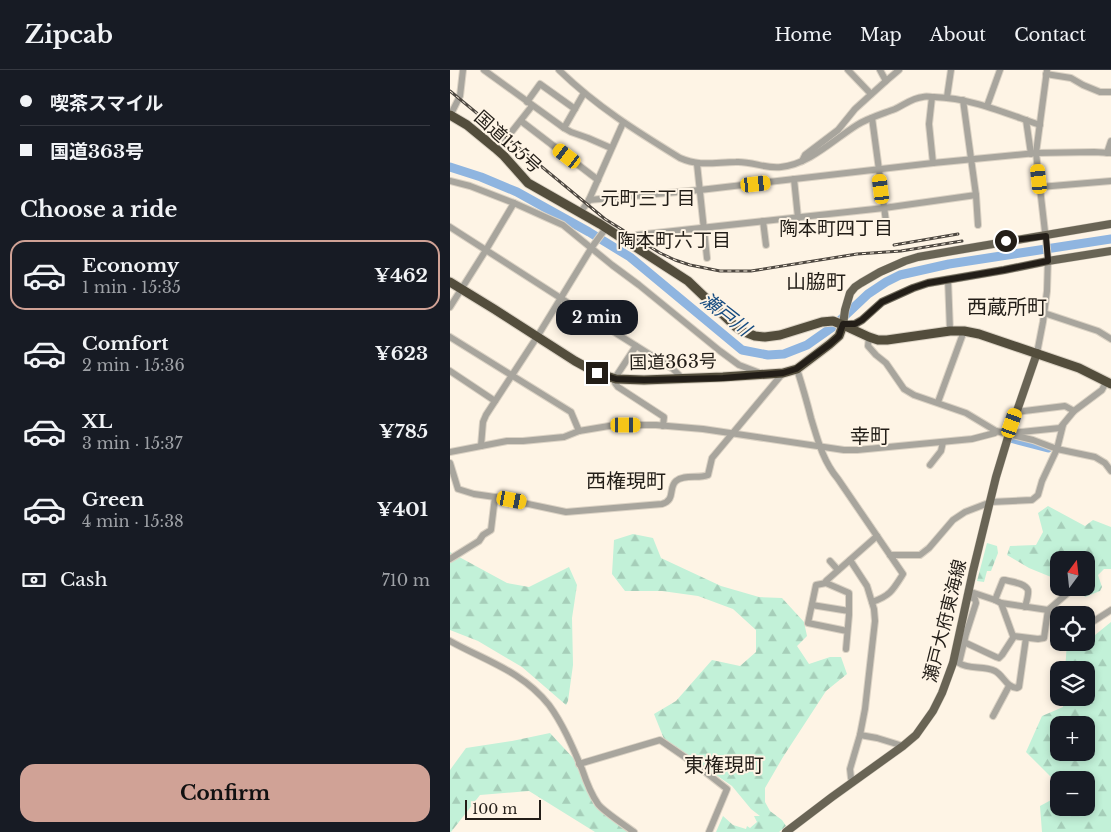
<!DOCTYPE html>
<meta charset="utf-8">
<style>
:root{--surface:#171b24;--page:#242831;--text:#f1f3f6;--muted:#9ea1a6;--line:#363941;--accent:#d0a296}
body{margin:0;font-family:"Libre Baskerville","Noto Sans JP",serif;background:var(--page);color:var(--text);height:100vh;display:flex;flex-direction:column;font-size:19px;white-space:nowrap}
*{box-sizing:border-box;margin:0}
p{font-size:16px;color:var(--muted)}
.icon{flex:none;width:28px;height:28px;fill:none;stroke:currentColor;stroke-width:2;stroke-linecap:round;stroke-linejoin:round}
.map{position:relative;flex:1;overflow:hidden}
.sheet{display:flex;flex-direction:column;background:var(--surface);width:450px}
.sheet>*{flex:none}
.guide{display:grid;align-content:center;height:110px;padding:0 20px;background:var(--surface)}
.needle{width:32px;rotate:15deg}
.tools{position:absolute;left:600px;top:481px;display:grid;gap:10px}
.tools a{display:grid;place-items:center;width:45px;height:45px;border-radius:10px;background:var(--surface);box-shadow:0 2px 8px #0003;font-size:25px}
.scale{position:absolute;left:15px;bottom:12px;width:76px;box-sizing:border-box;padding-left:5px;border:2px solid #231e18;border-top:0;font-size:14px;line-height:18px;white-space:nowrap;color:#231e18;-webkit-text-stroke:4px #fef4e5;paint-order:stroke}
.end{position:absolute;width:22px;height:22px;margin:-11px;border:6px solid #231e18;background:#fff;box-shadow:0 0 0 2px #fff}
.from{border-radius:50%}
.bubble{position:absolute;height:35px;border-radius:15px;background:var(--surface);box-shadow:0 2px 8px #0003;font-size:16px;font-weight:700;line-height:35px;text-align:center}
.car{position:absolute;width:15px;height:30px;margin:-15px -8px;border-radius:6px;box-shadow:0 0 4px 1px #0007;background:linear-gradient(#f5c518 24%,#345 0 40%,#f5c518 0 76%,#345 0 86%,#f5c518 0)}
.guide b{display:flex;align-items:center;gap:18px;height:48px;font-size:19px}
.guide b+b{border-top:1px solid var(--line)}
.guide i{width:12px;height:12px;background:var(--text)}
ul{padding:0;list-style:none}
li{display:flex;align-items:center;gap:15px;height:70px;margin:0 10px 8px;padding:0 10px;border:2px solid transparent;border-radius:15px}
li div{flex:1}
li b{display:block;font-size:19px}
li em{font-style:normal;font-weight:700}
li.current{border-color:var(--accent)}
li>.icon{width:45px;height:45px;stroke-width:1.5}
h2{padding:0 20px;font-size:22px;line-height:60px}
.pay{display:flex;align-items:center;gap:12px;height:55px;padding:0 20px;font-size:19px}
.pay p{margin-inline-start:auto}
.cta{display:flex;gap:10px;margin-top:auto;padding:10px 20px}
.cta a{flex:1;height:58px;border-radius:15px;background:var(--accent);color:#111;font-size:20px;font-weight:700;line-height:58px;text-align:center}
header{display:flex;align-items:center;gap:30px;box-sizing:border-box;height:70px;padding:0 25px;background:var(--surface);border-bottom:1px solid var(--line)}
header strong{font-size:24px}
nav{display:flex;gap:28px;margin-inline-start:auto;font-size:18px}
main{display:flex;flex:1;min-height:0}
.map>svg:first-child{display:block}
</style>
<header>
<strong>Zipcab</strong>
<nav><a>Home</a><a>Map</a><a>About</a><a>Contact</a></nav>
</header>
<main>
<section class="sheet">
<div class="guide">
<b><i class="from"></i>喫茶スマイル</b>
<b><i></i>国道363号</b>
</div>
<h2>Choose a ride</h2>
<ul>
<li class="current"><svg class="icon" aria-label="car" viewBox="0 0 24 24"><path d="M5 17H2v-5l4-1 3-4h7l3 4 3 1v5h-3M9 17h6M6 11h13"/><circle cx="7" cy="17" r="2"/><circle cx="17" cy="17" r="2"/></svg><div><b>Economy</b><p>1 min · 15:35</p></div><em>¥462</em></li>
<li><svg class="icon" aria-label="car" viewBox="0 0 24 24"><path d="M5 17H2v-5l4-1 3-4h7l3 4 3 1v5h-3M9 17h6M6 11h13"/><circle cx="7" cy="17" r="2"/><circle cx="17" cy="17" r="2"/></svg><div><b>Comfort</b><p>2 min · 15:36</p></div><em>¥623</em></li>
<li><svg class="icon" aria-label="car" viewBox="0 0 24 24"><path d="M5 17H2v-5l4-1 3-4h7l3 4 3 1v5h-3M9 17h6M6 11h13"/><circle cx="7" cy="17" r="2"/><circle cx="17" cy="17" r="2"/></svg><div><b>XL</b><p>3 min · 15:37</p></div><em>¥785</em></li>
<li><svg class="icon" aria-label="car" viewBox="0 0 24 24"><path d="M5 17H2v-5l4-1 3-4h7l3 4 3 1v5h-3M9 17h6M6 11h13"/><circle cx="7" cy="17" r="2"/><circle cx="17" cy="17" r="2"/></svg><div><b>Green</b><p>4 min · 15:38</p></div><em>¥401</em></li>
</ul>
<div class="pay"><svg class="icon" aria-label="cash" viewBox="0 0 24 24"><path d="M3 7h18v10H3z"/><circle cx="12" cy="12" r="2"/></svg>Cash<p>710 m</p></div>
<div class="cta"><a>Confirm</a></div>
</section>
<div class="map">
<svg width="661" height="762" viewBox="0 0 661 762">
<defs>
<pattern id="forest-firs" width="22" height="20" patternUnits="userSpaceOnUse" patternTransform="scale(1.25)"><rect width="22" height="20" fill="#c2f1d8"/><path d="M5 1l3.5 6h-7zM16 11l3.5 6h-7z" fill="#a6ceb9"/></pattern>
</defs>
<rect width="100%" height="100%" fill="#fef4e5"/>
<g fill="url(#forest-firs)" fill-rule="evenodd">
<polygon points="598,436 635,456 643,450 661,457 661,499 654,499 648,505 652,517 650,521 635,527 633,523 635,518 636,518 636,490 609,490 609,503 601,507 579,498 557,485 560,476 586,475 593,462 588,443"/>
<polygon points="183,464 203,468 211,488 271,516 309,527 332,528 354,552 357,566 347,576 359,594 380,587 391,587 397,604 376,621 333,687 315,718 315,732 320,741 332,750 336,756 329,762 266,762 273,746 283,755 296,759 297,756 300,758 307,752 304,746 310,746 301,739 282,716 214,669 204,644 226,631 262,590 290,596 306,582 306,560 283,539 248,526 212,521 175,521 162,504 164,470"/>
<polygon points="537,473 547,476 548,483 541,501 537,501 534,512 527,511"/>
<polygon points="0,482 57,513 79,517 119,497 127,515 122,548 123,595 118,631 116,635 72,597 28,571 0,560"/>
<path d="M661,552V762H592L590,736L603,729L602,708L576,682L592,646L613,637L614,628H636V600H615L617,573L636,572V565H645ZM609,655H636V682H609ZM609,710H636V738H609Z"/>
<polygon points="100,663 125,690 144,735 182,762 145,762 79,721 30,725 1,762 0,762 0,700 16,678 62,671"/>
</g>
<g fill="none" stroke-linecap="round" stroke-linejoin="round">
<g stroke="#8fb5e0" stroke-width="9">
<polyline points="0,97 31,107 67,122 139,162 180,187 292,280 318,285 334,284 357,275 384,256 418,224 436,212 450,205 499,194 661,169"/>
<polyline points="560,368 598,378"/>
</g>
<g stroke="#dbd2c4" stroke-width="8">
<g id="minor">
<polyline points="34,0 114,58 121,62 138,68 161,78"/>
<path d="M109,0C146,36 186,61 230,88C250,97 266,92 286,92C302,91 315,99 331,97C360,94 383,70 407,55C418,48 432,44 445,39C454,35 462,28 473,27C476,26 480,27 484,27C521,28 555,43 590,55"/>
<polyline points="398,0 421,24"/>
<polyline points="430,0 436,11"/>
<polyline points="596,4 621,8 633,15 650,22 661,22"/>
<polyline points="482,27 479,54 483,93"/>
<polyline points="497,27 501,0"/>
<polyline points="513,30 526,125 528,155"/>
<polyline points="77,32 90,14 125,39"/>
<polyline points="537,36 550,0"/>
<polyline points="0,46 10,26 13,0"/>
<polyline points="422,48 437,159"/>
<polyline points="576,50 581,84"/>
<polyline points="71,51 148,110"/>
<polyline points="114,58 134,23"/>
<polyline points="48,79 82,36"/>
<polyline points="657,83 661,71"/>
<polyline points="352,91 355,85 388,60 405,39 436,11 449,0"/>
<polyline points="247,94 257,188"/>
<polyline points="344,109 348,148"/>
<polyline points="0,111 20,116 64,133 113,155 162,195 189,215 270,281 289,295 310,303"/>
<polyline points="590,117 661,111"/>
<polyline points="139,130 250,120 483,93 586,83 644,82 661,83"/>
<polyline points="129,141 132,140 138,132 173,53"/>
<polyline points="313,151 316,175"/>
<polyline points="0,157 137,245 223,299 233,309"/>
<polyline points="176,171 187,165 434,138 526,125"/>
<polyline points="498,209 500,261"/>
<polyline points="0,237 36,180 64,133"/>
<polyline points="594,243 648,261 661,269"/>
<polyline points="0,267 121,342 129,361"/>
<polyline points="419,267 418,276 426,285 436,293 454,319 464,325 516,343 546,361 583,370 607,379 645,387 655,393 661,401"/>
<polyline points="186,276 167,305 165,313 168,317 214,347 213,356"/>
<polyline points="587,283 593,252 597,221 598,188 586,83 597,0"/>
<path d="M347,299C352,315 357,332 361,348C368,371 373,391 388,409L453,504C443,520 440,526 422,532"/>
<polyline points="0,301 45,331"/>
<polyline points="488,332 514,261"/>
<polyline points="566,342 615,336 624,341"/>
<polyline points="562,363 610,358 624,341 652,320 656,312"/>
<polyline points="31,376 33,352 36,345 87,267 142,177 156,158"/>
<polyline points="0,382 57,371 73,371 114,367 129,361 165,355 206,355 253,359 394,380 407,380 522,369 545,363 546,361"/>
<path d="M0,393L8,419L24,424L45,427L116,442L212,434C226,430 218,418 226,411C234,404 249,409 258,405L262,388L333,303"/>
<polyline points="480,395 491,381 493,372"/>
<polyline points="440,485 470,485 479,478 503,450 515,442 541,432 582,430 588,425 592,411 607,379 613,355"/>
<polyline points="0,489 29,471 33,465 41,460 45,427"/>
<polyline points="400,490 417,516 424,539 425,551 415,639 410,665 400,699 401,708 404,711"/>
<polyline points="380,491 388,500"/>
<polyline points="376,513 376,511 427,466"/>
<polyline points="518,521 545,530 551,533 598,540"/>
<path d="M517,526L525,529L526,533L516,564L509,593C519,600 534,595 545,601C554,606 556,617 567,618L569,617L576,568"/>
<path d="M545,530L553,510H555C562,512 575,513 578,520C579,525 576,533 575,537"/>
<polyline points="362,535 399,541"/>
<polyline points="624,544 627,545"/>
<polyline points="636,550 640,552 644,551 661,540"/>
<polyline points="563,566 588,569 594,568 598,540 619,522"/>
<path d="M0,571C36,591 72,601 99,635C113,654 123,678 132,699C136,711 141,724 148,734C153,741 176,756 184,762"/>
<polyline points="514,572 546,587 549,588 552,585 563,568 563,566 551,533"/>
<polyline points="396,579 399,545 399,523 376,513 366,515 358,553 397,561"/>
<polyline points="543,646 559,616"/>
<polyline points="410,665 427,668 453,676"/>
<polyline points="129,694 210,670 245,694 277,719 259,762"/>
</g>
</g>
<g stroke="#dbd2c4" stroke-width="9">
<g id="major">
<polyline points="661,154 514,179 468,187 455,191 430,202 411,213 405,217 400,223 395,240 393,255 405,254 412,250 432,232 463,218 478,213 554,200 598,191 661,181"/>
<polyline points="336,762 382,727 453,676 466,665 483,641 492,623 503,593 523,501 546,407 559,364 587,283"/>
</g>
</g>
<g stroke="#dbd2c4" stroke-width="11">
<g id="highway">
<polyline points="0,45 17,55 45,78 54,86 78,113 150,154 238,211 286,257 292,261 305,266 315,267 330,265 372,252 383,251 393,255 419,267 428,270 437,270 500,261 514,261 529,264 629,298 661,314"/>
<polyline points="0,212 44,239 125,291 147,303 166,309 194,310 273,307 333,303 347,299 380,274 389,266 393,255"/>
</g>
</g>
<use href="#minor" stroke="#a8a59d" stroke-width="6"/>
<use href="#major" stroke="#696455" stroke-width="8"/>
<use href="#highway" stroke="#534d3c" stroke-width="9"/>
<g stroke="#4e4841" stroke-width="3">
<g id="rail">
<polyline points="0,21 155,149 210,183 225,190 240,195 270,201 301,201 407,184 451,181 512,171"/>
<polyline points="444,175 508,164"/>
</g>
</g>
<use href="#rail" stroke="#fef4e5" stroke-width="1" stroke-dasharray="4" stroke-linecap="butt"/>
</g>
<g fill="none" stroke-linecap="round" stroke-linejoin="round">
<polyline stroke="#231e18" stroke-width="6" points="147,303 166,309 194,310 273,308 333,303 346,299 380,274 389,266 393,254 405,254 412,250 432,232 463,218 478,213 554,200 598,191 596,166 556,171"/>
</g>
<g text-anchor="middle" stroke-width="4" stroke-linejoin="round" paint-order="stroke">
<g font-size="18" fill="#231e18" stroke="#fef4e5">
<text transform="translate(58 72) rotate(42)" y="6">国道155号</text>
<text transform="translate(223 292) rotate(-1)" y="6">国道363号</text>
<text transform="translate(495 551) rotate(-76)" y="6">瀬戸大府東海線</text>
</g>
<g font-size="19" fill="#231e18" stroke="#fef4e5">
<text x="198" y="135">元町三丁目</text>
<text x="386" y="165">陶本町四丁目</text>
<text x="224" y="177">陶本町六丁目</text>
</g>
<g font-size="19" font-style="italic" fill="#174c81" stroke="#fef4e5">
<text transform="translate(276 244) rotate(38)" y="7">瀬戸川</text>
</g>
<g font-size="20" fill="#231e18" stroke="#fef4e5">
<text x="366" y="219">山脇町</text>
<text x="557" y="244">西蔵所町</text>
<text x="420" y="373">幸町</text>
<text x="176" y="418">西権現町</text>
<text x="274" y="702">東権現町</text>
</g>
</g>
</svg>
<div class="tools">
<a><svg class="needle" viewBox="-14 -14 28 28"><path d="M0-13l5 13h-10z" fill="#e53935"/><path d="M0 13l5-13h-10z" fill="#9ea1a6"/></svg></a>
<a><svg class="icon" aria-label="locate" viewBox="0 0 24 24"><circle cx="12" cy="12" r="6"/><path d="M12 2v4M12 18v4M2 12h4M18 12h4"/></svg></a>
<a><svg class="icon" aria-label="layers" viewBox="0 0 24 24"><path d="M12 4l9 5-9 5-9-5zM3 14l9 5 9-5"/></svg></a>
<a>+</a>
<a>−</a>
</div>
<div class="scale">100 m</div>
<i class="end from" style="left:556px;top:171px"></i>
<i class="end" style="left:147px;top:303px"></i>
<div class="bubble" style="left:106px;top:230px;width:82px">2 min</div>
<i class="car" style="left:117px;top:86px;rotate:307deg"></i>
<i class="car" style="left:589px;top:109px;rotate:354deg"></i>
<i class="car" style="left:306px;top:114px;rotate:84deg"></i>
<i class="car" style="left:431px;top:119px;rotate:353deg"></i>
<i class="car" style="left:562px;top:353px;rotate:19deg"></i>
<i class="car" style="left:176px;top:355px;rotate:90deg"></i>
<i class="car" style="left:62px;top:430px;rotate:101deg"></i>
</div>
</main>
